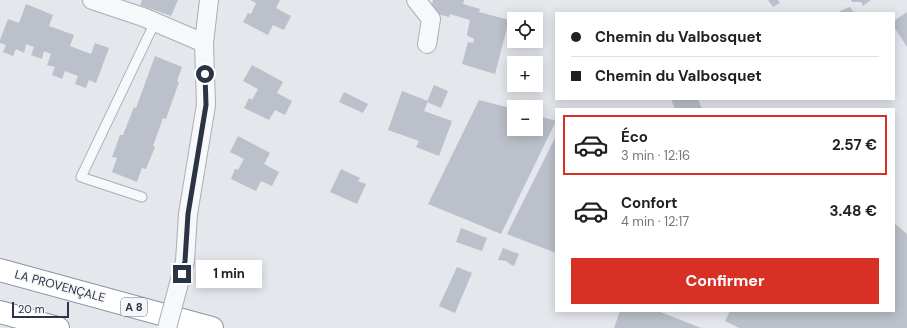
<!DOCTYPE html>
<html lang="fr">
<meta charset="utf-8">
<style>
:root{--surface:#fff;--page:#f6f6f6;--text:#202124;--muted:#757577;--line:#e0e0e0;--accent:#d93025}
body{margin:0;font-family:"DM Sans",sans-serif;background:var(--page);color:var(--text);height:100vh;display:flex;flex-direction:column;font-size:15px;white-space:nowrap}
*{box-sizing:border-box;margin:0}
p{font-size:13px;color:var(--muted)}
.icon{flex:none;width:22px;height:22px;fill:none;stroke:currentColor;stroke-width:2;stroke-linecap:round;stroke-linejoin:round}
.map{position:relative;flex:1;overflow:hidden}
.sheet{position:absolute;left:555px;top:108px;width:340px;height:204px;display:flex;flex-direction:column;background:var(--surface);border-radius:0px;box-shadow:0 2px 10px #0003}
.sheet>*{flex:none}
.banner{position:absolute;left:555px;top:12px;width:340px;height:88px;border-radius:0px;box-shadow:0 2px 10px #0003;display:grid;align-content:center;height:88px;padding:0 16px;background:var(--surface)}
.tools{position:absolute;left:507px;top:12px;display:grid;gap:8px}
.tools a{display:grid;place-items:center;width:36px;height:36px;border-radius:0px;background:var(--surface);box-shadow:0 2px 10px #0003;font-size:20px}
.scale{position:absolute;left:12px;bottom:10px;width:57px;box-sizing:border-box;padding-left:4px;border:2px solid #2b3445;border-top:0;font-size:11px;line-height:14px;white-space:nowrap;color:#2b3445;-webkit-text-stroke:3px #f4f6f9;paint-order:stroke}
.end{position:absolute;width:18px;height:18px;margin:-9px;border:5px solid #2b3445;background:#fff;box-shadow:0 0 0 2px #fff}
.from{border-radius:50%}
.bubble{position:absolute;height:28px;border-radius:0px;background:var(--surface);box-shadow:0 2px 10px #0003;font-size:13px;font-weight:700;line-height:28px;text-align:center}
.banner b{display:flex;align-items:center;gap:14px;height:38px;font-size:15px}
.banner b+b{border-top:1px solid var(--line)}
.banner i{width:10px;height:10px;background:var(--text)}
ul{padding:7px 0 0;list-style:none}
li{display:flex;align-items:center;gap:12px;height:60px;margin:0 8px 6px;padding:0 8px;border:2px solid transparent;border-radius:0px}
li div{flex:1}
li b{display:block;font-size:15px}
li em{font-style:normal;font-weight:700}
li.active{border-color:var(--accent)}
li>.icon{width:36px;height:36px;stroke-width:1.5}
.button{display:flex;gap:8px;margin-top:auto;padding:8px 16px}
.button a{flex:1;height:46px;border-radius:0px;background:var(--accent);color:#fff;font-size:16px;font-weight:700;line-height:46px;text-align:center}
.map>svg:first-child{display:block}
</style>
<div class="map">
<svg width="907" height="328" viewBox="0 0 907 328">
<rect width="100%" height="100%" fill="#e4e7ec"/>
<g fill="#bbc0ca">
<polygon points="142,0 178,0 171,16 140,5"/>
<polygon points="250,0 280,0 276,8 291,16 284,30 273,25 268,35 243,22 248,13 251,14 256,3"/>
<polygon points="433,0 464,0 463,4 480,9 479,12 509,20 495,74 462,64 468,42 473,43 474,39 468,36 467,34 470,20 450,14 449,17 430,12"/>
<polygon points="768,0 778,0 780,3 773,7"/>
<polygon points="851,0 871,0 863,6 861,2 852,2"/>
<polygon points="26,4 53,15 49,26 74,35 70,46 91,54 95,43 109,48 96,83 89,80 86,88 75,84 78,76 65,71 62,79 52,75 55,67 47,65 51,54 44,51 42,59 31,55 34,47 26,44 24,53 16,49 13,56 3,52 6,45 0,43 0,40 8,19 19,23"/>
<polygon points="850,7 854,13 841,13 840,11"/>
<polygon points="907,12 907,47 894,27 894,21"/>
<polygon points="155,56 182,67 177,81 179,82 166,119 163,118 153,146 155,147 146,169 142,168 137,182 112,172 117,158 112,157 120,135 123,135 134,107 136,108"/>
<polygon points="252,65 283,82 277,93 292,101 285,115 275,110 269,120 244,108 249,98 252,100 258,89 243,81"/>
<polygon points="434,85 448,91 441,108 427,102"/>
<polygon points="402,91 428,101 424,111 452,121 439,156 416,147 419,141 388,130"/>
<polygon points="344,92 368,104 363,113 339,102"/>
<polygon points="671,99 698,99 702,109 675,109"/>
<polygon points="479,100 514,109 514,129 536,129 536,115 556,121 501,234 428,204"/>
<polygon points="238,136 270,153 264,164 279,172 272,186 261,181 256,191 231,179 235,169 238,170 244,159 230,152"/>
<polygon points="556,136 556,253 507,234"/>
<polygon points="341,169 360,178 358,181 366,184 357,204 330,192"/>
<polygon points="894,223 907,234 907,328 739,328 725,321 730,311 894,311"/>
<polygon points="461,228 487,238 482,251 456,242"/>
<polygon points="503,248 519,254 514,266 511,265 506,261 498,260"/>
<polygon points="457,267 472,273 455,313 439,306"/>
<polygon points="620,311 658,311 701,328 614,328"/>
</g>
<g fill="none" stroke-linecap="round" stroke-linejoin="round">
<g stroke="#a9aeb7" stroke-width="11">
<polyline id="service" points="142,197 81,177 155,22"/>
</g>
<g stroke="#a9aeb7" stroke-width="20">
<g id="minor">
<polyline points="92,0 143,17 204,43"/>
<polyline points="416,0 431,19 427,44"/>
<polyline points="185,261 188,214 206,105 204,43 209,0"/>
</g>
</g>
<g stroke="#8b94a3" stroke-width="24">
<g id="motorway">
<polyline points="0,270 212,328"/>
<polyline points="0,312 58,328"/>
</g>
</g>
<use href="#service" stroke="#f7f8fa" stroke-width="9"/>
<use href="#minor" stroke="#f7f8fa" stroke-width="18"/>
<use href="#motorway" stroke="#fff" stroke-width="22"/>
<g stroke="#a9aeb7" stroke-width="20" stroke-linecap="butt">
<polyline id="minor-bridge" points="167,328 185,261"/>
</g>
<use href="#minor-bridge" stroke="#f7f8fa" stroke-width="18"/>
</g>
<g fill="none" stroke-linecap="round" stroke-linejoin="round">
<polyline stroke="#2b3445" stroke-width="5" points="182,274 185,261 188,214 206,105 205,74"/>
</g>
<g text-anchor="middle" stroke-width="3" stroke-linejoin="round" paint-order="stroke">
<rect fill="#f4f6f9" stroke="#676e7b" stroke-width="1" x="121" y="298" width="26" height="18" rx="3"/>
<g font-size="11" font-weight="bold" fill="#2b3445">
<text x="134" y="311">A 8</text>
</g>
<g font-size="12" fill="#2b3445" stroke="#f4f6f9">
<text transform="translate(60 286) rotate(15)" y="4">LA PROVENÇALE</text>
</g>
</g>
</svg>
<div class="tools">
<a><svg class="icon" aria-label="locate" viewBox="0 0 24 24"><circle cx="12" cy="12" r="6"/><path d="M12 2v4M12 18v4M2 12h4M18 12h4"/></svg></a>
<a>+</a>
<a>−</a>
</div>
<div class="scale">20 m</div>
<i class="end from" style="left:205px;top:74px"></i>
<i class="end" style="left:182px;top:274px"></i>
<div class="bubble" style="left:196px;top:260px;width:66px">1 min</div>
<div class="banner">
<b><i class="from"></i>Chemin du Valbosquet</b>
<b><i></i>Chemin du Valbosquet</b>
</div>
<section class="sheet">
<ul>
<li class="active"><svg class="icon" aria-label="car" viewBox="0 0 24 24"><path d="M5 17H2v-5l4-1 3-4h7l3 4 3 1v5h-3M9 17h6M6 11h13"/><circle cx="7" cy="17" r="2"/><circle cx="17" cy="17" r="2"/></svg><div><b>Éco</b><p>3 min · 12:16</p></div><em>2.57 €</em></li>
<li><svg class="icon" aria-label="car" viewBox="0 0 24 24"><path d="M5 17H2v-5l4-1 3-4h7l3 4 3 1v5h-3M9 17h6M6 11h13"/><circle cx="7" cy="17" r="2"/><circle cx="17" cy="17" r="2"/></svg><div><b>Confort</b><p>4 min · 12:17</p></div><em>3.48 €</em></li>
</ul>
<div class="button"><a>Confirmer</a></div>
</section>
</div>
